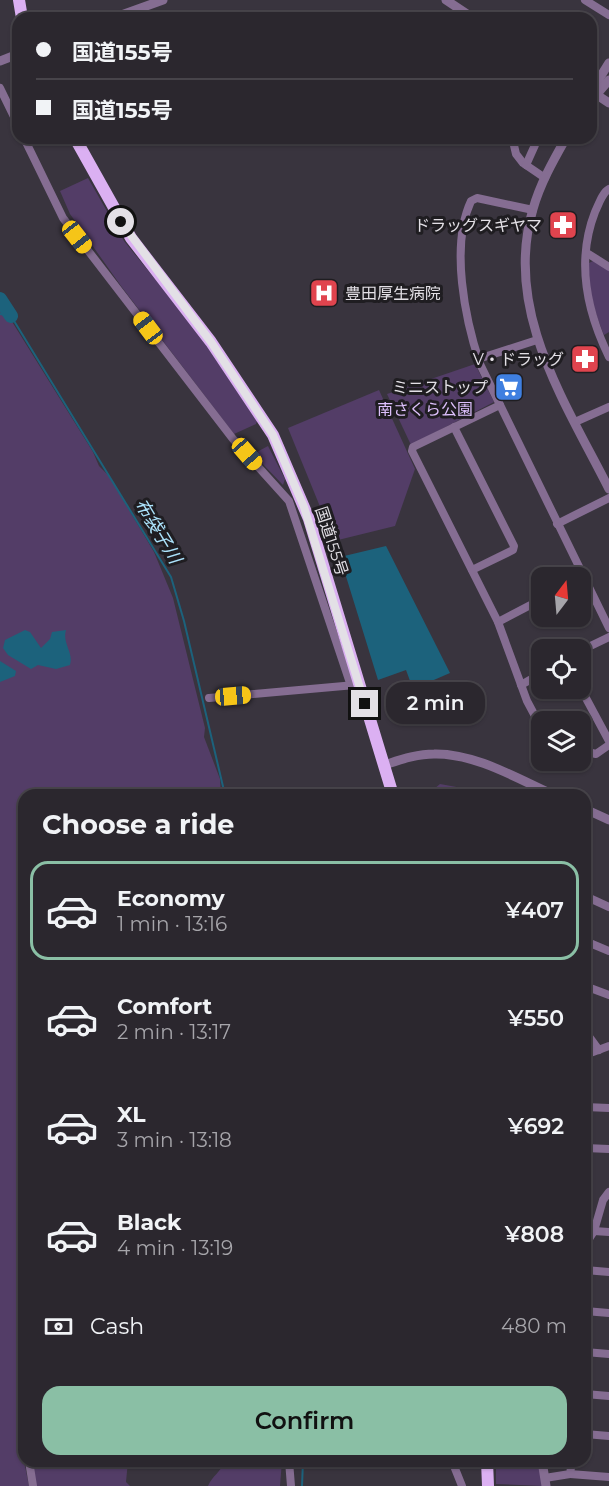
<!DOCTYPE html>
<meta charset="utf-8">
<style>
:root{--surface:#2b272e;--page:#332f36;--text:#f1f3f6;--muted:#a6a5aa;--line:#47444a;--accent:#8abfa5}
body{margin:0;font-family:Montserrat,"Noto Sans JP",sans-serif;background:var(--page);color:var(--text);height:100vh;display:flex;flex-direction:column;font-size:22px;white-space:nowrap}
*{box-sizing:border-box;margin:0}
p{font-size:20px;color:var(--muted)}
.icon{flex:none;width:33px;height:33px;fill:none;stroke:currentColor;stroke-width:2;stroke-linecap:round;stroke-linejoin:round}
.map{position:relative;flex:1;overflow:hidden}
.panel{position:absolute;left:18px;top:789px;width:573px;height:678px;display:flex;flex-direction:column;background:var(--surface);border-radius:18px;box-shadow:0 2px 4px #0004,0 0 0 2px var(--line)}
.panel>*{flex:none}
.hud{position:absolute;left:12px;top:12px;width:585px;height:132px;border-radius:18px;box-shadow:0 2px 4px #0004,0 0 0 2px var(--line);display:grid;align-content:center;height:132px;padding:0 24px;background:var(--surface)}
.needle{width:39px;rotate:16deg}
.tools{position:absolute;left:531px;top:567px;display:grid;gap:12px}
.tools a{display:grid;place-items:center;width:60px;height:60px;border-radius:12px;background:var(--surface);box-shadow:0 2px 4px #0004,0 0 0 2px var(--line);font-size:30px}
.end{position:absolute;width:27px;height:27px;margin:-14px;border:8px solid #e3e0e6;background:#111;box-shadow:0 0 0 3px #111}
.from{border-radius:50%}
.bubble{position:absolute;height:42px;border-radius:18px;background:var(--surface);box-shadow:0 2px 4px #0004,0 0 0 2px var(--line);font-size:20px;font-weight:600;line-height:42px;text-align:center}
.car{position:absolute;width:18px;height:36px;margin:-18px -9px;border-radius:8px;box-shadow:0 0 4px 2px #0007;background:linear-gradient(#f5c518 24%,#345 0 40%,#f5c518 0 76%,#345 0 86%,#f5c518 0)}
.hud b{display:flex;align-items:center;gap:21px;height:57px;font-size:22px}
.hud b+b{border-top:2px solid var(--line)}
.hud i{width:15px;height:15px;background:var(--text)}
ul{padding:0;list-style:none}
li{display:flex;align-items:center;gap:18px;height:99px;margin:0 12px 9px;padding:0 12px;border:3px solid transparent;border-radius:18px}
li div{flex:1}
li b{display:block;font-size:22px}
li em{font-style:normal;font-weight:600}
li.on{border-color:var(--accent)}
li>.icon{width:54px;height:54px;stroke-width:1.5}
h2{padding:0 24px;font-size:27px;line-height:72px}
.pay{display:flex;align-items:center;gap:15px;height:66px;padding:0 24px;font-size:22px}
.pay p{margin-inline-start:auto}
.action{display:flex;gap:12px;margin-top:auto;padding:12px 24px}
.action a{flex:1;height:69px;border-radius:18px;background:var(--accent);color:#111;font-size:24px;font-weight:600;line-height:69px;text-align:center}
.map>svg:first-child{display:block}
</style>
<div class="map">
<svg width="609" height="1486" viewBox="0 0 609 1486">
<rect width="100%" height="100%" fill="#39343e"/>
<g fill="#533d67">
<polygon points="88,178 124,241 191,323 258,418 256,424 234,434 121,286 70,214 60,191"/>
<path d="M595,260L609,269V332L604,335C594,311 588,289 589,263Z"/>
<polygon points="0,293 11,320 93,452 99,466 109,476 154,552 173,598 205,728 204,737 220,779 221,795 24,795 24,1461 29,1486 0,1486"/>
<polygon points="475,364 494,402 411,445 387,394"/>
<polygon points="379,390 415,469 395,526 334,541 288,428"/>
<polygon points="268,446 285,479 283,485 253,454"/>
<polygon points="440,784 462,788 460,795 436,795 434,789"/>
<polygon points="31,1461 128,1461 126,1482 130,1486 35,1486"/>
<path d="M225,1461H282L280,1486H208C212,1476 221,1472 225,1461Z"/>
<polygon points="496,1461 539,1461 542,1486 496,1484"/>
</g>
<g fill="#1c627c">
<polygon points="386,546 450,673 413,689 406,670 378,680 340,557"/>
<path d="M25,630L30,632L41,648L50,639L52,632L66,630C62,643 74,653 70,665L56,669L38,665L31,669L8,655L3,648L5,640Z"/>
<polygon points="0,661 16,671 15,676 0,682"/>
</g>
<g fill="none" stroke-linecap="round" stroke-linejoin="round">
<g stroke="#1c627c" stroke-width="2">
<polyline points="0,314 11,316 171,577 184,621 225,795"/>
<polyline points="302,1486 303,1461"/>
</g>
<polyline stroke="#1c627c" stroke-width="14" points="0,299 11,316"/>
<g stroke="#856d92" stroke-width="8">
<polyline points="585,0 609,15"/>
<polyline points="0,88 18,125"/>
<polyline points="24,138 63,218 233,439 289,501 351,686"/>
<polyline points="515,138 513,141 516,154 523,163 545,178"/>
<polyline points="526,165 535,145 533,138"/>
<path d="M609,189C602,193 599,204 595,212C576,261 587,312 609,357"/>
<path d="M533,210L477,198L471,201C450,246 465,319 480,364L609,628"/>
<polyline points="587,253 609,267"/>
<polyline points="478,359 537,340"/>
<polyline points="500,405 413,447 412,451 498,622 527,701 542,729"/>
<polyline points="575,422 609,407"/>
<polyline points="454,427 514,546 513,550 472,570"/>
<polyline points="557,524 609,498"/>
<polyline points="498,622 542,599"/>
<polyline points="580,651 609,637"/>
<polyline points="521,685 542,673"/>
<polyline points="580,687 609,741"/>
<polyline points="209,698 355,685"/>
<polyline points="580,750 596,754 609,745"/>
<polyline points="585,896 609,907"/>
<polyline points="585,941 609,951"/>
<polyline points="585,986 609,995"/>
<polyline points="585,1031 599,1050"/>
<polyline points="585,1055 609,1046"/>
<polyline points="585,1107 609,1108"/>
<polyline points="585,1148 609,1149"/>
<polyline points="594,1231 609,1232"/>
<polyline points="585,1245 594,1231 603,1200 609,1192"/>
<polyline points="585,1270 609,1272"/>
<polyline points="585,1311 609,1313"/>
<polyline points="585,1352 609,1354"/>
<polyline points="585,1394 609,1396"/>
<polyline points="585,1434 609,1436"/>
<polyline points="29,1461 33,1486"/>
<polyline points="289,1461 291,1486"/>
<polyline points="452,1461 462,1486"/>
<polyline points="570,1474 609,1477"/>
<polyline points="545,1478 570,1474 572,1461"/>
</g>
<g stroke="#856d92" stroke-width="9">
<polyline points="446,0 473,18"/>
<polyline points="113,18 163,0"/>
<polyline points="0,61 18,54"/>
<polyline points="591,91 609,103"/>
<polyline points="596,94 599,79 609,63"/>
<polyline points="591,101 609,80"/>
<path d="M566,138C553,161 540,184 533,209C503,310 565,402 609,489"/>
<path d="M384,765C400,760 417,754 434,754C475,753 518,779 554,795"/>
<polyline points="585,809 609,820"/>
<polyline points="542,1461 546,1486"/>
</g>
<g stroke="#dbb0f2" stroke-width="12">
<polyline points="19,0 22,18"/>
<polyline points="75,138 131,238 211,342 273,435 309,519 393,795"/>
<polyline points="487,1461 488,1486"/>
</g>
</g>
<g fill="none" stroke-linecap="round" stroke-linejoin="round">
<polyline stroke="#e3e0e6" stroke-width="8" points="121,222 211,342 273,435 304,507 365,704"/>
</g>
<defs>
<g id="pharmacy-square" transform="scale(1.5)"><rect x="-9" y="-9" width="18" height="18" rx="4" fill="#e0444e" stroke="#1f1d21"/><path d="M-2-6h4v4h4v4h-4v4h-4v-4h-4v-4h4Z" fill="#fff"/></g>
<g id="hospital-square" transform="scale(1.5)"><rect x="-9" y="-9" width="18" height="18" rx="4" fill="#e0444e" stroke="#1f1d21"/><path d="M-5-5h3v3.5h4V-5h3V5h-3V1.5h-4V5h-3Z" fill="#fff"/></g>
<g id="supermarket-square" transform="scale(1.5)"><rect x="-9" y="-9" width="18" height="18" rx="4" fill="#3f7fe0" stroke="#1f1d21"/><path d="M-6-5.5h2.5l.6 2H6L4.5 2H-2.5L-4.4-4H-6ZM-1.5 3.2a1.3 1.3 0 1 0 .1 0ZM3 3.2a1.3 1.3 0 1 0 .1 0Z" fill="#fff"/></g>
</defs>
<g fill-rule="evenodd">
<use href="#pharmacy-square" x="563" y="225"/>
<use href="#hospital-square" x="324" y="293"/>
<use href="#pharmacy-square" x="585" y="359"/>
<use href="#supermarket-square" x="509" y="387"/>
</g>
<g text-anchor="middle" stroke-width="6" stroke-linejoin="round" paint-order="stroke">
<g font-size="16" fill="#e3e0e6" stroke="#1f1d21" text-anchor="end">
<text x="542" y="231">ドラッグスギヤマ</text>
<text x="345" y="299" text-anchor="start">豊田厚生病院</text>
<text x="564" y="365">V・ドラッグ</text>
<text x="488" y="393">ミニストップ</text>
</g>
<g font-size="16" fill="#dcbffb" stroke="#1f1d21">
<text x="425" y="415">南さくら公園</text>
</g>
<g font-size="16" fill="#e3e0e6" stroke="#1f1d21">
<text transform="translate(332 541) rotate(72)" y="6">国道155号</text>
</g>
<g font-size="18" font-style="italic" fill="#ace3fc" stroke="#1f1d21">
<text transform="translate(158 531) rotate(59)" y="6">布袋子川</text>
</g>
</g>
</svg>
<div class="tools">
<a><svg class="needle" viewBox="-14 -14 28 28"><path d="M0-13l5 13h-10z" fill="#e53935"/><path d="M0 13l5-13h-10z" fill="#a6a5aa"/></svg></a>
<a><svg class="icon" aria-label="locate" viewBox="0 0 24 24"><circle cx="12" cy="12" r="6"/><path d="M12 2v4M12 18v4M2 12h4M18 12h4"/></svg></a>
<a><svg class="icon" aria-label="layers" viewBox="0 0 24 24"><path d="M12 4l9 5-9 5-9-5zM3 14l9 5 9-5"/></svg></a>
</div>
<i class="end from" style="left:121px;top:222px"></i>
<i class="end" style="left:365px;top:704px"></i>
<div class="bubble" style="left:386px;top:682px;width:99px">2 min</div>
<i class="car" style="left:77px;top:237px;rotate:142deg"></i>
<i class="car" style="left:148px;top:328px;rotate:323deg"></i>
<i class="car" style="left:247px;top:454px;rotate:139deg"></i>
<i class="car" style="left:233px;top:696px;rotate:85deg"></i>
<div class="hud">
<b><i class="from"></i>国道155号</b>
<b><i></i>国道155号</b>
</div>
<section class="panel">
<h2>Choose a ride</h2>
<ul>
<li class="on"><svg class="icon" aria-label="car" viewBox="0 0 24 24"><path d="M5 17H2v-5l4-1 3-4h7l3 4 3 1v5h-3M9 17h6M6 11h13"/><circle cx="7" cy="17" r="2"/><circle cx="17" cy="17" r="2"/></svg><div><b>Economy</b><p>1 min · 13:16</p></div><em>¥407</em></li>
<li><svg class="icon" aria-label="car" viewBox="0 0 24 24"><path d="M5 17H2v-5l4-1 3-4h7l3 4 3 1v5h-3M9 17h6M6 11h13"/><circle cx="7" cy="17" r="2"/><circle cx="17" cy="17" r="2"/></svg><div><b>Comfort</b><p>2 min · 13:17</p></div><em>¥550</em></li>
<li><svg class="icon" aria-label="car" viewBox="0 0 24 24"><path d="M5 17H2v-5l4-1 3-4h7l3 4 3 1v5h-3M9 17h6M6 11h13"/><circle cx="7" cy="17" r="2"/><circle cx="17" cy="17" r="2"/></svg><div><b>XL</b><p>3 min · 13:18</p></div><em>¥692</em></li>
<li><svg class="icon" aria-label="car" viewBox="0 0 24 24"><path d="M5 17H2v-5l4-1 3-4h7l3 4 3 1v5h-3M9 17h6M6 11h13"/><circle cx="7" cy="17" r="2"/><circle cx="17" cy="17" r="2"/></svg><div><b>Black</b><p>4 min · 13:19</p></div><em>¥808</em></li>
</ul>
<div class="pay"><svg class="icon" aria-label="cash" viewBox="0 0 24 24"><path d="M3 7h18v10H3z"/><circle cx="12" cy="12" r="2"/></svg>Cash<p>480 m</p></div>
<div class="action"><a>Confirm</a></div>
</section>
</div>
